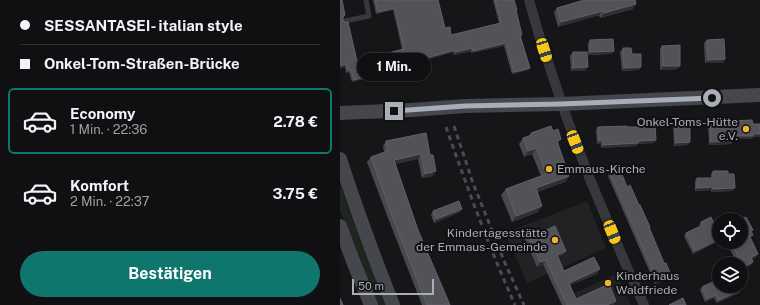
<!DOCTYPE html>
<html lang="de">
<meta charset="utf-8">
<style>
:root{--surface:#101012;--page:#1e1e20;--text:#f1f3f6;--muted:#9c9d9f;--line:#303032;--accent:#0f766e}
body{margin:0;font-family:"Public Sans",sans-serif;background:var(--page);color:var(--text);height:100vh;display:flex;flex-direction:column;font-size:15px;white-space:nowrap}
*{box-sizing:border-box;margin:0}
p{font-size:13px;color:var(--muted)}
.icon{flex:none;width:22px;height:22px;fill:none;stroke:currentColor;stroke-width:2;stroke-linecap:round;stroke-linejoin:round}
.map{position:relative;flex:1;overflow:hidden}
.sheet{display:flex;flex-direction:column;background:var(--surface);width:340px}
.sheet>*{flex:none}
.guide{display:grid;align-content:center;height:88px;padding:0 20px;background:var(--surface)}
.fabs{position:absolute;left:372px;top:213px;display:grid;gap:8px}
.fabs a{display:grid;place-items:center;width:36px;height:36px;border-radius:50%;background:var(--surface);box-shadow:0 2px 6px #0003,0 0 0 1px var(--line);font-size:20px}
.scale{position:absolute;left:12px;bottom:10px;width:82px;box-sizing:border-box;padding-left:4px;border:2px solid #a8adb8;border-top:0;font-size:11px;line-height:14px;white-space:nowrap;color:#a8adb8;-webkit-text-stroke:3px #111113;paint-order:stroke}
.end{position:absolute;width:18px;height:18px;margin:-9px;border:5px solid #a8adb8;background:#111;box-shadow:0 0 0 2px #111}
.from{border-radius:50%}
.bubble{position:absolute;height:28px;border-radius:14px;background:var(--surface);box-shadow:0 2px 6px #0003,0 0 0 1px var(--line);font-size:13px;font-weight:700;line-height:28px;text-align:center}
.car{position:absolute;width:12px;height:24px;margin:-12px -6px;border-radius:5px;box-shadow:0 0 3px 1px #0007;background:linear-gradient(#f5c518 24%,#345 0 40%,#f5c518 0 76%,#345 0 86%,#f5c518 0)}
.guide b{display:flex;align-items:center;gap:14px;height:38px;font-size:15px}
.guide b+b{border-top:1px solid var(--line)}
.guide i{width:10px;height:10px;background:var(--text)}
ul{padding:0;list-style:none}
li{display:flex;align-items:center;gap:12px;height:66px;margin:0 8px 6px;padding:0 12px;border:2px solid transparent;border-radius:6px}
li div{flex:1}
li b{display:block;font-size:15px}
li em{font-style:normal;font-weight:700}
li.active{border-color:var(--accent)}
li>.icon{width:36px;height:36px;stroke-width:1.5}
.action{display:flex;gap:8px;margin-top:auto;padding:8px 20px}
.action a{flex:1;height:46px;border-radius:24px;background:var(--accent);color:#fff;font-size:16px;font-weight:700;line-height:46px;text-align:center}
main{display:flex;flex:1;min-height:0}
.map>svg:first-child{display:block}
</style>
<main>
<section class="sheet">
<div class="guide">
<b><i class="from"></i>SESSANTASEI- italian style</b>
<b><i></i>Onkel-Tom-Straßen-Brücke</b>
</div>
<ul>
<li class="active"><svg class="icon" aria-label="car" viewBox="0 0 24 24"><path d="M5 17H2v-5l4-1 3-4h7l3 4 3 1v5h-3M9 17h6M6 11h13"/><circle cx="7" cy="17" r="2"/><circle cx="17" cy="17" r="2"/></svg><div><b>Economy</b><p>1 Min. · 22:36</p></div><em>2.78 €</em></li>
<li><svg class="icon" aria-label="car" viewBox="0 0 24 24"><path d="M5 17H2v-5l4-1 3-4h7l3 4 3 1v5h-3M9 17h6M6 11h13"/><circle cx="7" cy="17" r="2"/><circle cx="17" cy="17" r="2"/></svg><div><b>Komfort</b><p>2 Min. · 22:37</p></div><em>3.75 €</em></li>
</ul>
<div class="action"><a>Bestätigen</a></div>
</section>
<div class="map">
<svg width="420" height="305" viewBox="0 0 420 305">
<rect width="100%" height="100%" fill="#161618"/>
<g fill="#222225">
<polygon points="247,201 266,248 187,283 165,233"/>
<polygon points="277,274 291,305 227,305 230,304 234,293"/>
</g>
<polygon fill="#1e261f" points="0,184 8,207 45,305 37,305 0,210"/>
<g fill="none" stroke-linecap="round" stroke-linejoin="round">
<polyline stroke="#37383d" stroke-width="5" points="5,21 29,16 26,0"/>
<polyline stroke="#37383d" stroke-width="10" points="189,0 200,38 226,116 249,177 286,265 304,305"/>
<g stroke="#45474d" stroke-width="14">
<polyline points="125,106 221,104 420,95"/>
<polyline points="0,113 71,110"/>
<path d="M0,159C16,209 34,257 53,305"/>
<polyline points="0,226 13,261 31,305"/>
</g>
<g stroke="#4a4c52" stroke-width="3" stroke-dasharray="5 4" stroke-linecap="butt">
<polyline points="114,126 133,183 165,263 184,305"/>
<path d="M106,127C127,187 149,247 175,305"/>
</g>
<polyline stroke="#45474d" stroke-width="14" points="71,110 125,106"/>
</g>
<g fill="#47494d">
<polygon points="0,0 3,20 17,61 62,49 53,10 36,14 33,0 98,0 105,28 111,35 159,23 153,0 174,0 177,10 176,11 181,37 190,68 188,70 172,74 164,46 131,53 131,51 114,55 113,52 65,66 63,69 12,82 9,72 6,73 5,67 0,68"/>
<polygon points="217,8 293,9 260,18 259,15 218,27 214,12"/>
<polygon points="250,40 274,51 271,54 248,55 248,44"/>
<polygon points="367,40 385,59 383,63 365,63 364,43"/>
<polygon points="322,46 338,69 320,70 320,49"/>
<polygon points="283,48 292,54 299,70 282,71 280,52"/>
<polygon points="233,52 245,71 231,71 230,56"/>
<polygon points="370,122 413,137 411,139 393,139 393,141 391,144 369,145 368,125"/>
<polygon points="335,124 350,142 348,145 334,146 333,127"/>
<polygon points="258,127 287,127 316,140 314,143 297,144 296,146 261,148 261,144 257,144 256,130"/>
<polygon points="86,133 93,176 82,178 78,159 55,164 78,230 110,305 82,305 48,218 27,162 31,157 44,152 43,146 46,141"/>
<polygon points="191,133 218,144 229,176 225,182 197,192 198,212 172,222 161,195 166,189 201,176 192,154 184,157 179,144 183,138 189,136"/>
<polygon points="373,171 388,174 393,191 371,192 371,190 355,191 355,181 357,178 371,178 371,174"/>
<polygon points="270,173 287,187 299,205 310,227 309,228 329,278 315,284 268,176"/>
<polygon points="93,211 120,212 94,223 91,215"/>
<polygon points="361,222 376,228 379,231 379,241 353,254 344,236 346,233 360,226 359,225"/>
<polygon points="413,230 411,232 411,239 416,257 412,259 411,265 401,270 401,264 397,264 387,243 388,242 401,242"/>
<polygon points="187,233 198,234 226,251 223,255 218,257 224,271 257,274 230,285 236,299 274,305 222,305 203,264 197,267 184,237"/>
<polygon points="362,287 401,290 399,293 377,303 374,298 365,302 360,290"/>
</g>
<g fill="#2f3033">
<polygon points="296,4 293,9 260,18 264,13"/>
<polygon points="55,8 53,10 36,14 38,12"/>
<polygon points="263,11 259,15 218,27 221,22"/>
<polygon points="166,43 164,46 131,53 133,51"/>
<polygon points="132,48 131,51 114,55 116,52"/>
<polygon points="115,50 113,52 63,67 65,64"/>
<polygon points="274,51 271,54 248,55 250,52"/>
<polygon points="385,59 383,63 365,63 368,60"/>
<polygon points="6,64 5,67 0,68 1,66"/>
<polygon points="65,66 63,69 12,82 14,80"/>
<polygon points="323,66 340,66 338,69 320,70"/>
<polygon points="248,67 245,71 231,71 233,68"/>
<polygon points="301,67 299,70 282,71 284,68"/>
<polygon points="190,68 188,70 172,74 174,72"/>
<polygon points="413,134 420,134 420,137 413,137 411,139 391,139 393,136"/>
<polygon points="221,139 217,145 217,141"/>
<polygon points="316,140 314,143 297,144 296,146 261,148 263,145 298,141"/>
<polygon points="259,141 263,141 261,144 257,144"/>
<polygon points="393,141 391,144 369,145 371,142"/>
<polygon points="350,142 348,145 334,146 336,143"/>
<polygon points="197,148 192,154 184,157 188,151"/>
<polygon points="81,154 78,159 50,165 54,160"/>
<polygon points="96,171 93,176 82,178 85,174"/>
<polygon points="229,176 225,182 191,194 196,188"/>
<polygon points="373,187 371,190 355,191 357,188"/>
<polygon points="395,188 393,191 371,192 373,189"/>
<polygon points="202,206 198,212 172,222 176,216"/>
<polygon points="122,209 120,212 94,223 96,219"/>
<polygon points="379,239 379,241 353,254 355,251"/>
<polygon points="226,251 223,255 214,259 217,255"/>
<polygon points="418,254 416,257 409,260 411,257"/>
<polygon points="206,260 203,264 197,267 200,262"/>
<polygon points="413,262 411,265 401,270 403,267"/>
<polygon points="260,269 257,274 226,287 229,283"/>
<polygon points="331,275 329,278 315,284 317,281"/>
<polygon points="401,290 399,293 377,303 379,300"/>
<polygon points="376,295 374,298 365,302 367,299"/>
<polygon points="276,301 274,305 267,305"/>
</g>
<g fill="#525359" stroke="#5f6168">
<polygon points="0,0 2,0 5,15 3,17 3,20 5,22 8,22 17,61 64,49 55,8 38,12 35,0 98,0 105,28 110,27 111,35 161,23 155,0 174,0 177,10 176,10 182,35 180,36 190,68 174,72 166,43 133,51 132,48 116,52 115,50 65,64 65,66 14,80 11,70 8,70 6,64 1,66 0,60"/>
<polygon points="244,0 295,0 296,4 264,13 263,11 221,22 217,8"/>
<polygon points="273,39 274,51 250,52 250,40"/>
<polygon points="384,39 385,59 368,60 367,40"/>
<polygon points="340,45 340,66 323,66 322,46"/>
<polygon points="283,48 291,48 292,54 301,54 301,67 284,68"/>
<polygon points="233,52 247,52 248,67 233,68"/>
<polygon points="412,120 413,124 420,124 420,134 413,134 413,136 393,136 393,141 371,142 370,122"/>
<polygon points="350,123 350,142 336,143 335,124"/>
<polygon points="315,124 316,140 298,141 298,143 263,145 263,141 259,141 258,127 287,126 287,127 306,127 309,125"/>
<polygon points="211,126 213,131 218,129 221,139 217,141 229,176 196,188 202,206 176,216 166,189 206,174 197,148 188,151 183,138 192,135 191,133"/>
<polygon points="86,133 90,155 93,155 96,171 85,174 81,154 54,160 78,230 110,305 87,305 51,213 31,157 48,151 46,141"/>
<polygon points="373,171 388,171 388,174 394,174 395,188 373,189 373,187 357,188 357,178 373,178"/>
<polygon points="281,172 287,187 290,185 299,205 300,205 310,227 309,227 324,263 326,263 331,275 317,281 270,173"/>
<polygon points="119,201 122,209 96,219 93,211"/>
<polygon points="371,217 376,228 377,227 379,231 379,239 355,251 346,233 363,225 361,222"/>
<polygon points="406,217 413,230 411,231 413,235 410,237 418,254 411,257 413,262 403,267 391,242 401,242 401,220 400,220"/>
<polygon points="215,226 226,251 217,255 224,271 254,257 260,269 229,283 236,299 269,284 276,301 267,305 227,305 206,260 200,262 187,233 196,229 198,234"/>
<polygon points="379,279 379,286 399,286 401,290 379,300 376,295 367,299 362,287"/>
<polygon points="0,298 3,305 0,305"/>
<polygon points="343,298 346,305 329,305"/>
</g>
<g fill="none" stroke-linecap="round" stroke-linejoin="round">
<polyline stroke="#a8adb8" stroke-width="5" points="54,111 125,106 221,104 372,98"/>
</g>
<g fill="#f2b134" stroke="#111113" stroke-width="1.5">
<circle cx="406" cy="129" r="4"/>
<circle cx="209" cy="169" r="4"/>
<circle cx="215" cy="240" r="4"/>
<circle cx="268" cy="283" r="4"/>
</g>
<g text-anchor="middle" stroke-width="4" stroke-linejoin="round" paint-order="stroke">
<g font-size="12" fill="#a8adb8" stroke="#111113" text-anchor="end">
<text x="398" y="126">Onkel-Toms-Hütte<tspan x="398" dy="14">e.V.</tspan></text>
<text x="217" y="173" text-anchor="start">Emmaus-Kirche</text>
<text x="207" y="237">Kindertagesstätte<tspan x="207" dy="14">der Emmaus-Gemeinde</tspan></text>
<text x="276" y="280" text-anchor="start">Kinderhaus<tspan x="276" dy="14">Waldfriede</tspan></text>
</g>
</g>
</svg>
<div class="fabs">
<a><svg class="icon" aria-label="locate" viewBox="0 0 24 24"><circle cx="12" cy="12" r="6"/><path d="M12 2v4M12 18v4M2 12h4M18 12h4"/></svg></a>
<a><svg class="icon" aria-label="layers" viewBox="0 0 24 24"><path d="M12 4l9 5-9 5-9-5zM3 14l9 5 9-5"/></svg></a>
</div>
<div class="scale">50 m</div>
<i class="end from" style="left:372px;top:98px"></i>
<i class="end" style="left:54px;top:111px"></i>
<div class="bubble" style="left:17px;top:53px;width:74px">1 Min.</div>
<i class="car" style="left:204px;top:50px;rotate:163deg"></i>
<i class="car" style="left:235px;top:142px;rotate:159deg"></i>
<i class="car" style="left:272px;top:232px;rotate:158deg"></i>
</div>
</main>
